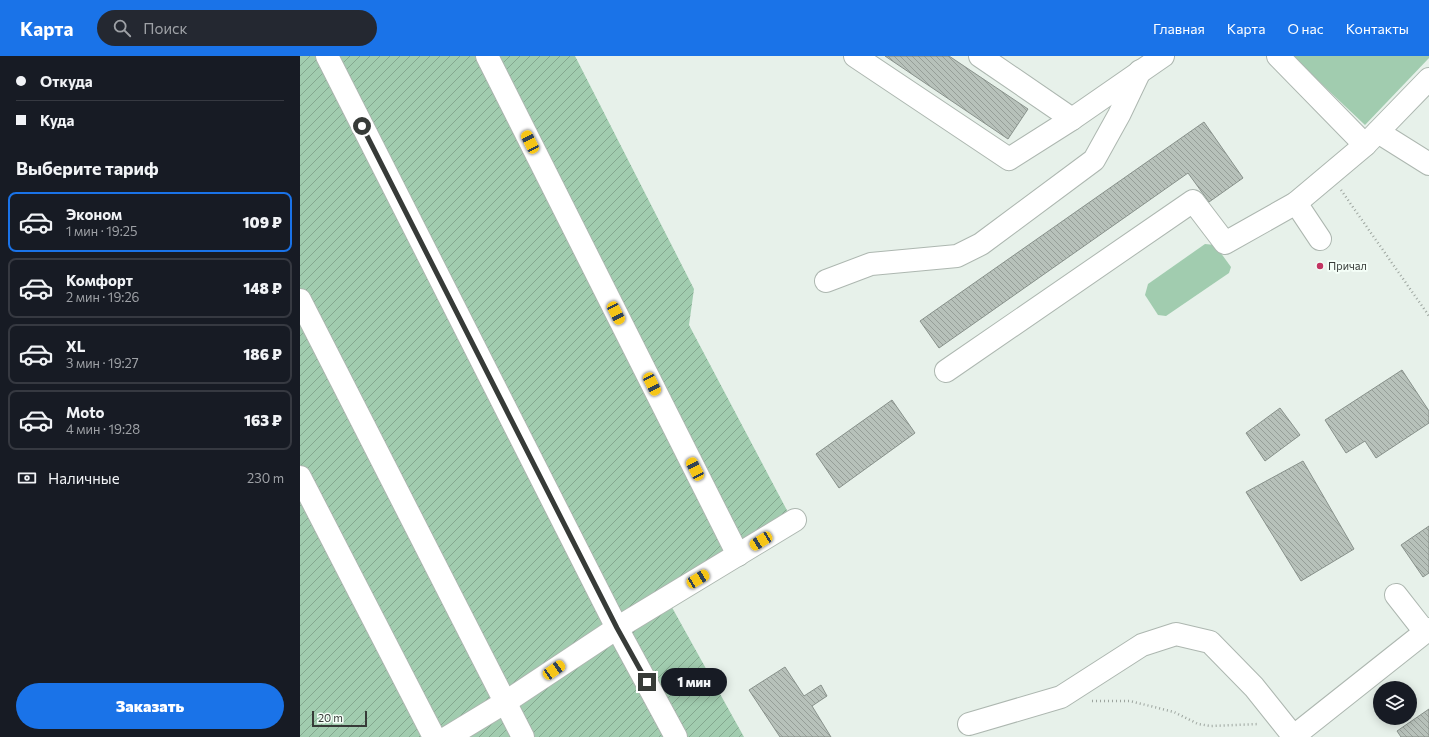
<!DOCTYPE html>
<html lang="ru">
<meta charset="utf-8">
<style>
:root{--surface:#171b24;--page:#242831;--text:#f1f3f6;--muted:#9ea1a6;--line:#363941;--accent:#1a73e8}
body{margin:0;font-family:Commissioner,sans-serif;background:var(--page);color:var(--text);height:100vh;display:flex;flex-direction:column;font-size:15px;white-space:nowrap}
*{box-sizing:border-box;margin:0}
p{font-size:13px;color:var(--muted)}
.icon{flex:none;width:22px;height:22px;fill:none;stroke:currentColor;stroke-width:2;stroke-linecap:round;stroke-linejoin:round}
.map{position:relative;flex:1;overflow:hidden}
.side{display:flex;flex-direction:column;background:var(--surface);width:300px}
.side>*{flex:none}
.hud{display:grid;align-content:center;height:88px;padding:0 16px;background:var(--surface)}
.buttons{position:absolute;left:1073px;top:625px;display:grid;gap:8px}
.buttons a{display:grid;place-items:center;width:44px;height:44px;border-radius:50%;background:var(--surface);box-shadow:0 2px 10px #0003;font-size:20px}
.scale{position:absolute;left:12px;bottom:10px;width:55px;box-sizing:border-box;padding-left:4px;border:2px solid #373b38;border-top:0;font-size:11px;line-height:14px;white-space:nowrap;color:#373b38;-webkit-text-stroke:3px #f4fef7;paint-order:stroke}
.end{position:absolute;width:18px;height:18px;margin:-9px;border:5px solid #373b38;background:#fff;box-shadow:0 0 0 2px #fff}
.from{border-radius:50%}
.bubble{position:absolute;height:28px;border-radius:14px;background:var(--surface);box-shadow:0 2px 10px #0003;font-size:13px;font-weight:800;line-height:28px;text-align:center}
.car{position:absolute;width:12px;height:24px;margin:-12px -6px;border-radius:5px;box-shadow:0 0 3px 1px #0007;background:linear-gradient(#f5c518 24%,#345 0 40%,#f5c518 0 76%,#345 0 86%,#f5c518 0)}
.hud b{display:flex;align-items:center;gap:14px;height:38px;font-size:15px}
.hud b+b{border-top:1px solid var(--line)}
.hud i{width:10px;height:10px;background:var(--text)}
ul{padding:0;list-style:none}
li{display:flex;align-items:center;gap:12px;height:60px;margin:0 8px 6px;padding:0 8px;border:2px solid var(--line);border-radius:8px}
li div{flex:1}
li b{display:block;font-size:15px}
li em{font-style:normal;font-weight:800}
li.active{border-color:var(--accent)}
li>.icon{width:36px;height:36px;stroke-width:1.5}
h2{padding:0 16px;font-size:18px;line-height:48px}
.pay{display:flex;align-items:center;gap:10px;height:44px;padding:0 16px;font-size:15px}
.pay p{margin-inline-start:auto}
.action{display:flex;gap:8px;margin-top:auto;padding:8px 16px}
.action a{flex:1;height:46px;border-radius:24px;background:var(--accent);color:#fff;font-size:16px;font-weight:800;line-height:46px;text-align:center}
header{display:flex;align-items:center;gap:24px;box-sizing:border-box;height:56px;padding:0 20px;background:var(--accent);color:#fff}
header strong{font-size:19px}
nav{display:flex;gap:22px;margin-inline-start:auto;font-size:14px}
.search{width:280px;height:36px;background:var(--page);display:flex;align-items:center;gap:10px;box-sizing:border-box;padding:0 14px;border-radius:22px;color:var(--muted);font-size:15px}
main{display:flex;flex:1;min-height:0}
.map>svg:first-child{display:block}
</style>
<header>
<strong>Карта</strong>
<div class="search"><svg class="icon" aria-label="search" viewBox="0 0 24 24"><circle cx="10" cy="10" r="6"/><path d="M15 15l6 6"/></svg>Поиск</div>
<nav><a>Главная</a><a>Карта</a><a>О нас</a><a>Контакты</a></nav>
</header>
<main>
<section class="side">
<div class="hud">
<b><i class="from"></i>Откуда</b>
<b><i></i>Куда</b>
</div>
<h2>Выберите тариф</h2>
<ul>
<li class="active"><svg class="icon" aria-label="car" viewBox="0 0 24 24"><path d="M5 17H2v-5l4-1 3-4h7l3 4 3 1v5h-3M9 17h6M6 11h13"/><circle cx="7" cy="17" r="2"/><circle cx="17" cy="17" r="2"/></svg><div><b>Эконом</b><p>1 мин · 19:25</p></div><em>109 ₽</em></li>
<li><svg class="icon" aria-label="car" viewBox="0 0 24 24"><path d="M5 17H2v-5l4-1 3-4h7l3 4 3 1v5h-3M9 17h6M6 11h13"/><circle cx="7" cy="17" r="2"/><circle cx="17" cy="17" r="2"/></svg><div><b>Комфорт</b><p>2 мин · 19:26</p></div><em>148 ₽</em></li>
<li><svg class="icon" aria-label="car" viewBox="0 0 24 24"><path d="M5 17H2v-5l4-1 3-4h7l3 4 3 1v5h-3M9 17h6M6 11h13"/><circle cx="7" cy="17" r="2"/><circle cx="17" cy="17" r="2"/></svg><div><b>XL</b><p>3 мин · 19:27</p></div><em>186 ₽</em></li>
<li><svg class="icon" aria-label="car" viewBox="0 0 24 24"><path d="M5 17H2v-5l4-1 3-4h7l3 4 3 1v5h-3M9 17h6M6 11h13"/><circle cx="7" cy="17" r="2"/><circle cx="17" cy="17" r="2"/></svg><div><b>Moto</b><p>4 мин · 19:28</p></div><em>163 ₽</em></li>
</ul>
<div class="pay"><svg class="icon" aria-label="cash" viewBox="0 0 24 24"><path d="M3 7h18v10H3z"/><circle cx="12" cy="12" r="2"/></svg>Наличные<p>230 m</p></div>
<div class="action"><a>Заказать</a></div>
</section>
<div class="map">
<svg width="1129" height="681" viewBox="0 0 1129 681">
<defs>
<pattern id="garden-furrows" width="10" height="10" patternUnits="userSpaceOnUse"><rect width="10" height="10" fill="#a1ccaf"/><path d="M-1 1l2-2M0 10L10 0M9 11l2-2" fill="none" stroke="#84a78f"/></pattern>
<pattern id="building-back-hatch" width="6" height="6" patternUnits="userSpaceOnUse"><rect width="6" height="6" fill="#b7c1ba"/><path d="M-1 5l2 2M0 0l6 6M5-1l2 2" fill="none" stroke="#969e98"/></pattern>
</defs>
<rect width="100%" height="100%" fill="#e7f1ea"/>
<g fill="#a1ccaf">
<polygon points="992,0 1129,0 1129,2 1065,69"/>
<polygon points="905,188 915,189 931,211 929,217 866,260 858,259 845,239 848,228"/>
</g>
<polygon fill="url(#garden-furrows)" points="0,0 275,0 394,233 389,269 490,460 364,537 444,681 0,681"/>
<g fill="url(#building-back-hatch)" stroke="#88918b">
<polygon points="585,0 649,0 728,53 708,83"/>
<polygon points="904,66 943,122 909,146 888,117 639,292 620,265"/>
<polygon points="1102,314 1129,355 1129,367 1076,402 1065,385 1046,397 1025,364"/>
<polygon points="592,344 615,377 539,432 516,398"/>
<polygon points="980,352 1000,379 965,405 946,377"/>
<polygon points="1003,405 1054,493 1001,525 946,436"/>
<polygon points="1129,470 1129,517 1123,521 1101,489"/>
<polygon points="485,611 504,640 521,629 527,640 512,650 531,681 480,681 449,634"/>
<polygon points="1129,653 1129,681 1101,681 1097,675"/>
</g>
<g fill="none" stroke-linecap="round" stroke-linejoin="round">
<g stroke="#adb7b0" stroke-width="24">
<g id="minor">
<polyline points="27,0 317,572 376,681"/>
<polyline points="187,0 438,499"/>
<polyline points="555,0 709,103 772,63 863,0"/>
<polyline points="680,0 772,63"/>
<polyline points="978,0 1065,89 1129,23"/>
<polyline points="1078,76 1129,108"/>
<polyline points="996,147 1020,183"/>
<polyline points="526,225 571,208 657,200 681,188 794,104 819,59 840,15"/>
<polyline points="0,244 223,681"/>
<polyline points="646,315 893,145 925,187 996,147 1065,89"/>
<polyline points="0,421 134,681"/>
<polyline points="1096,539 1125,576"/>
<polyline points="669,668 761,641 842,589 876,578 910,586 954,631 994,681"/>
<polyline points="994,680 1129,573"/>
<polyline points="148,681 204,647 317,572 495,464"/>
</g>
</g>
<g stroke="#9da59f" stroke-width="2.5" stroke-dasharray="1 3" stroke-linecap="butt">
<polyline points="1041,134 1129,260"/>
<polyline points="792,645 830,645 874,656 898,668 911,670 959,668"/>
</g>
<use href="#minor" stroke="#fff" stroke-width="22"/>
</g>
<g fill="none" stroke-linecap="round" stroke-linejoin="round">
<polyline stroke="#373b38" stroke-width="5" points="62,70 317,572 347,626"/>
</g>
<circle fill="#c23462" stroke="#f4fef7" stroke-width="1.5" cx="1020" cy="210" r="4"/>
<g text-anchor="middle" stroke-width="4" stroke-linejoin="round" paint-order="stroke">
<g font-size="11" fill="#373b38" stroke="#f4fef7" text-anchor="start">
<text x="1028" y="214">Причал</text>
</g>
</g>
</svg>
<div class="buttons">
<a><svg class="icon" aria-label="layers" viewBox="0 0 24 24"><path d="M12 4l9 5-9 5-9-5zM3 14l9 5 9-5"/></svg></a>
</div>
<div class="scale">20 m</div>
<i class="end from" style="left:62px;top:70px"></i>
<i class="end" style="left:347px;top:626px"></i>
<div class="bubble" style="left:361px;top:612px;width:66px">1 мин</div>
<i class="car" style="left:230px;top:86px;rotate:333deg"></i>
<i class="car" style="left:316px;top:257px;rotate:153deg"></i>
<i class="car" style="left:352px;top:328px;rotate:153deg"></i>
<i class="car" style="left:395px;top:413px;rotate:333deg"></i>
<i class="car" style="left:461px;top:485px;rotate:238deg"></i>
<i class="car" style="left:398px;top:523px;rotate:59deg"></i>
<i class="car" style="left:254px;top:614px;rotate:56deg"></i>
</div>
</main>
